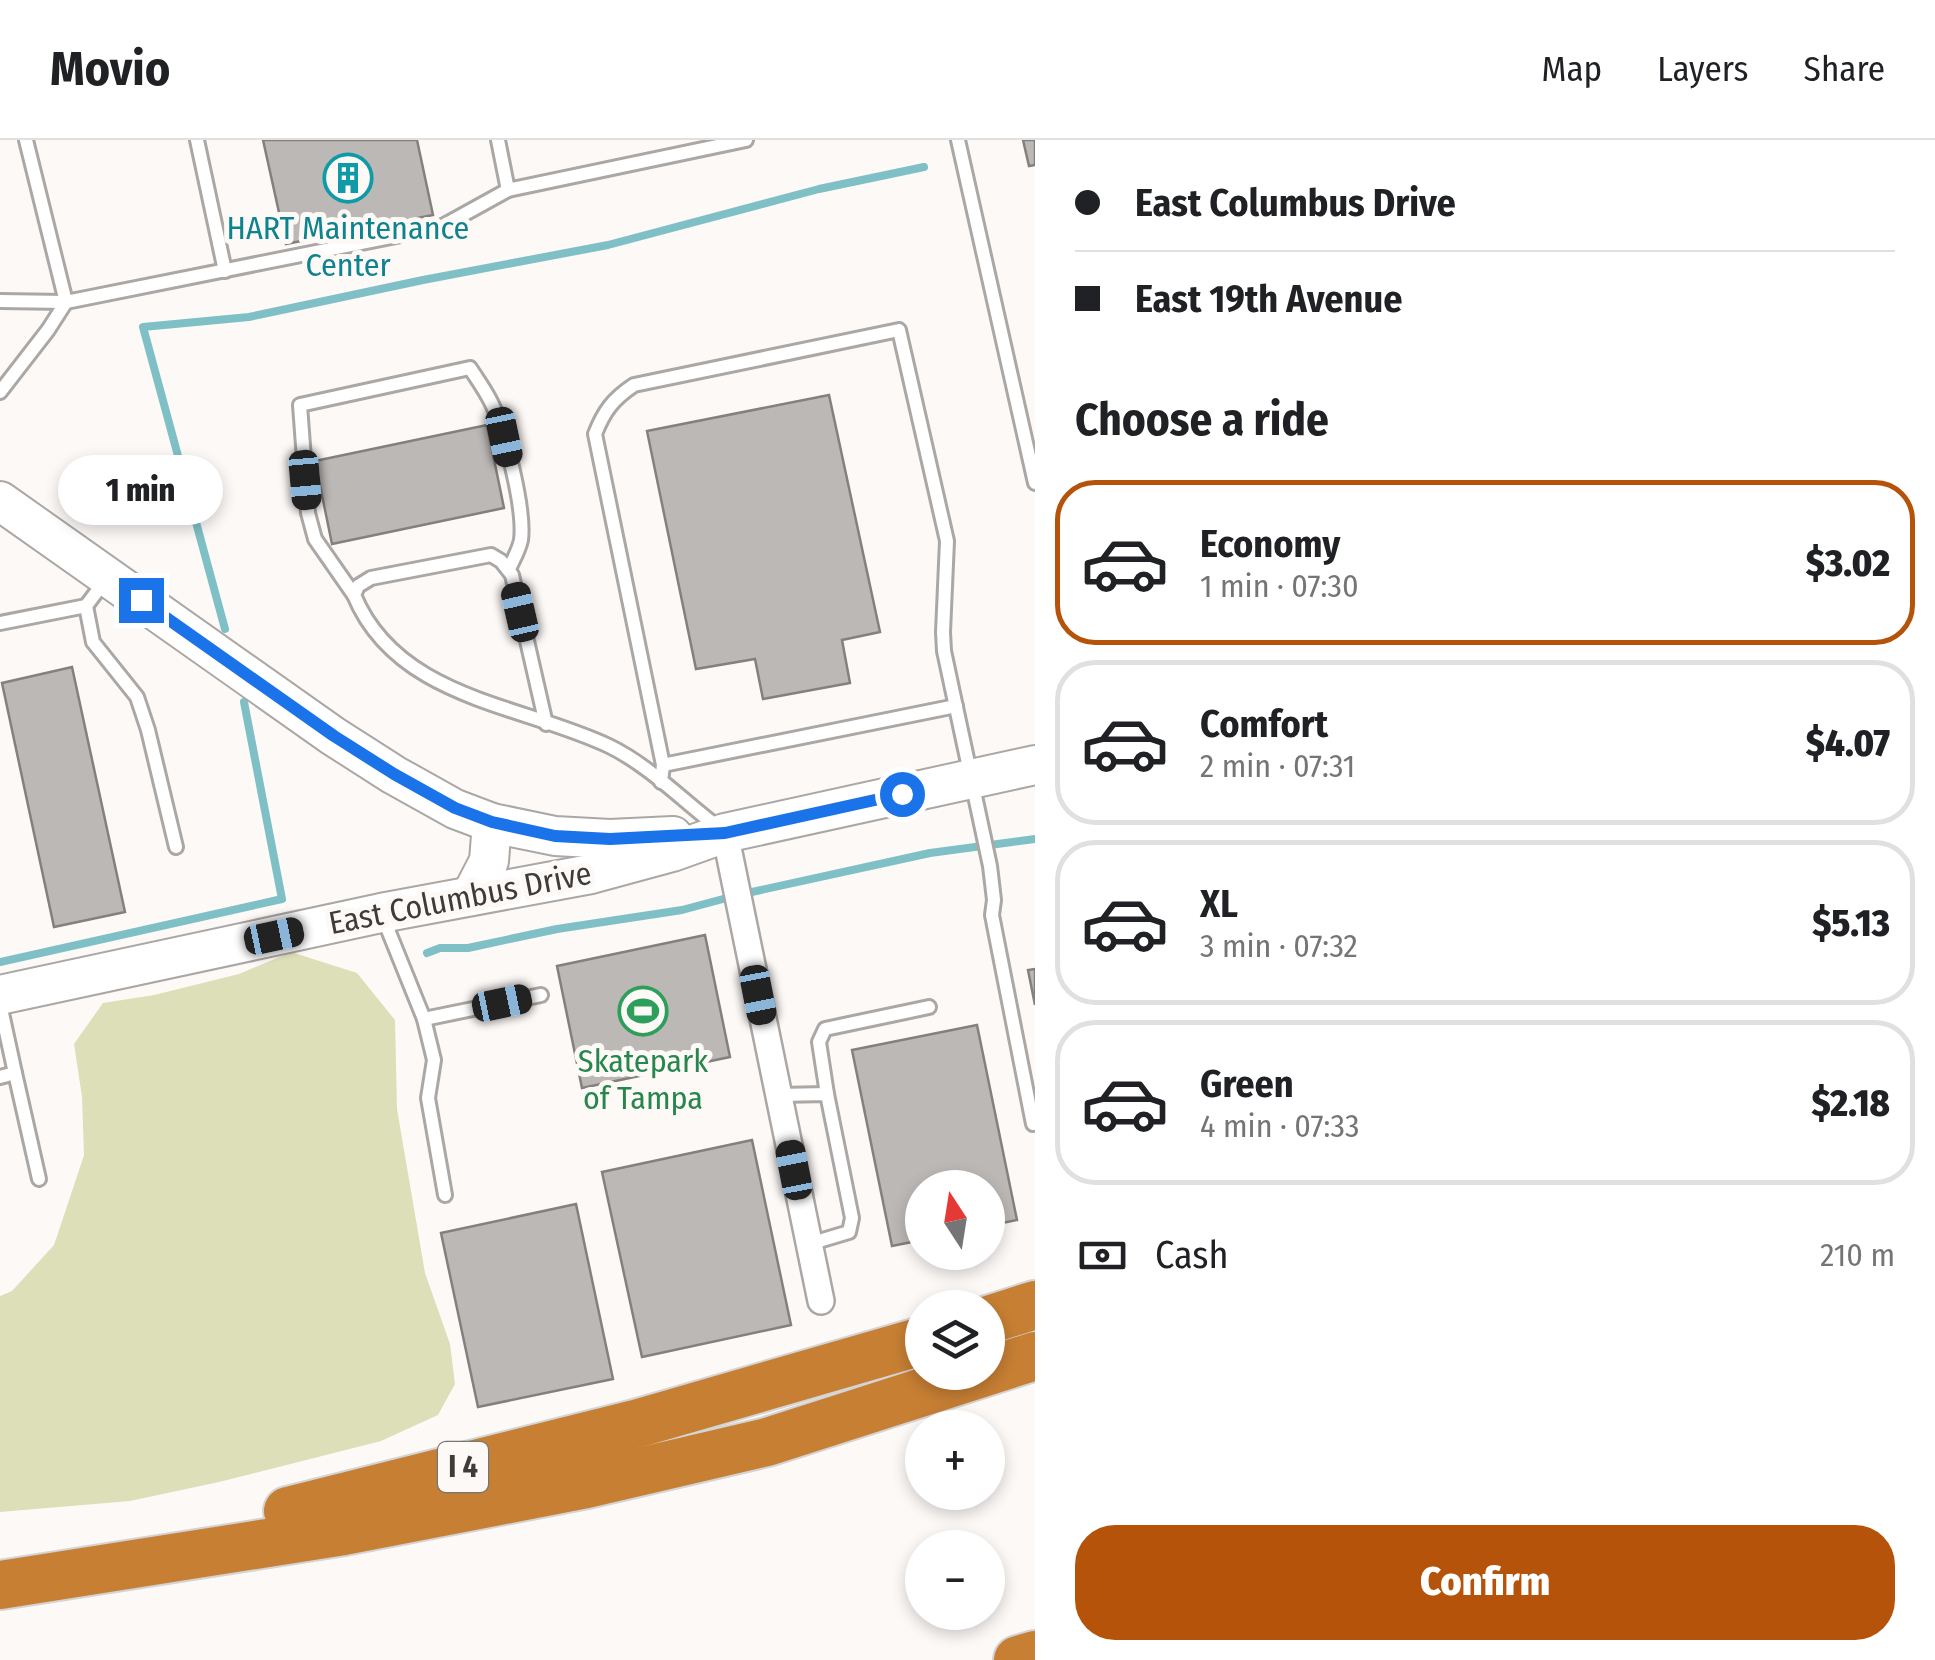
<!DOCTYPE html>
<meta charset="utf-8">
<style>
:root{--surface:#fff;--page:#f6f6f6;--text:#202124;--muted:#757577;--line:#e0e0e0;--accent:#b45309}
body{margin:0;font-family:"Fira Sans Condensed",sans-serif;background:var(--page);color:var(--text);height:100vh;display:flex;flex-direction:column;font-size:38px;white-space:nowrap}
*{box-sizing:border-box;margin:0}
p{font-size:32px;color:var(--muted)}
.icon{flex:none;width:55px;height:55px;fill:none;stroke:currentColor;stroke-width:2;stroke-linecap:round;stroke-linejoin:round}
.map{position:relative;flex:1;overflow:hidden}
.details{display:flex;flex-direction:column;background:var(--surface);width:900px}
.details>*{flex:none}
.hud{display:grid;align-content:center;height:220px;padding:0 40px;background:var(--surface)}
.needle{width:65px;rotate:348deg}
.controls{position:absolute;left:905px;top:1030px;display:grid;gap:20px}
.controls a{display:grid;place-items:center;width:100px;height:100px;border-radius:50%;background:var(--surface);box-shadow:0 5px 15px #0003;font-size:50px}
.end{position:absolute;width:45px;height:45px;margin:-22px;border:12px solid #1a73e8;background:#fff;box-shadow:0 0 0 5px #fff}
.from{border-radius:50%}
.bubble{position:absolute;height:70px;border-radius:35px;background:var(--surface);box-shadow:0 5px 15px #0003;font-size:32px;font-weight:800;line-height:70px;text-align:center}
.car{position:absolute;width:30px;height:60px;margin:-30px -15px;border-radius:12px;box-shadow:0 0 8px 2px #0007;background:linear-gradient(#222 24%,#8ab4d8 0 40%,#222 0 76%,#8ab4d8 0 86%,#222 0)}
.hud b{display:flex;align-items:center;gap:35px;height:95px;font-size:38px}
.hud b+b{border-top:2px solid var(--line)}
.hud i{width:25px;height:25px;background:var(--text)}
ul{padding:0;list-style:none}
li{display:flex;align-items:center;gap:30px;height:165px;margin:0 20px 15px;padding:0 20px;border:5px solid var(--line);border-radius:40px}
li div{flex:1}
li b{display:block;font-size:38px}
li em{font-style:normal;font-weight:800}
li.active{border-color:var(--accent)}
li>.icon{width:90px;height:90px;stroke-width:1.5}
h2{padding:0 40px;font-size:45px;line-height:120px}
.pay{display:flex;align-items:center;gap:25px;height:110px;padding:0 40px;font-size:38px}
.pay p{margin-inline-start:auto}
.button{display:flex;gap:20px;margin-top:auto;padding:20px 40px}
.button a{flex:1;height:115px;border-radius:40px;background:var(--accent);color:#fff;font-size:40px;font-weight:800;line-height:115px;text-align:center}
header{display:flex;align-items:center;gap:60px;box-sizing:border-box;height:140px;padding:0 50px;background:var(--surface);border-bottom:2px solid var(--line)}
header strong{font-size:48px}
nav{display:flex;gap:55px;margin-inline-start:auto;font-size:35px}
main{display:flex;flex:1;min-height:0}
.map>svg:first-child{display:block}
</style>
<header>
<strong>Movio</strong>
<nav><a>Map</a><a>Layers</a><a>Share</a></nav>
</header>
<main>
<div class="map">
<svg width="1035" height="1520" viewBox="0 0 1035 1520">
<rect width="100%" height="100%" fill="#fdf9f7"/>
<polygon fill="#dddfb8" points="291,812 357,833 395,880 397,969 425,1133 450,1204 455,1244 438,1275 381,1301 219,1342 130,1361 0,1372 0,1156 12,1151 54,1105 84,1015 82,957 74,904 103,863 154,855 239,834"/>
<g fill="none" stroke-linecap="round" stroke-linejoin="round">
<g stroke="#7fc0c6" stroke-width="8">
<polyline points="225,489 143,187 249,177 423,140 608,105 819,49 924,27"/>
<polyline points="427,813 440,808 468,808 557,789 682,770 738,755 930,713 1035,699"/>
<polyline points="0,822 282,759 244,562"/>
</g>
</g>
<g fill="#bcb8b6" stroke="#83807e" stroke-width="2.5">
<polygon points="263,0 417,0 433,75 286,104"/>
<polygon points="1023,0 1035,0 1035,25 1029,26"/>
<polygon points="829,255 880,492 842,500 850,543 763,559 755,519 696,529 647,291"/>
<polygon points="487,285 504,368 332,404 315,321"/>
<polygon points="72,527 125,772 54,787 2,543"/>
<polygon points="705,795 730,917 582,948 557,826"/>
<polygon points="1035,829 1035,865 1028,830"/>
<polygon points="977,885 1017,1080 988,1086 988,1048 922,1048 922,1100 892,1106 852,910"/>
<polygon points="752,1000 791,1185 642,1217 602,1032"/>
<polygon points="576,1064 613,1239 478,1267 441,1093"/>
</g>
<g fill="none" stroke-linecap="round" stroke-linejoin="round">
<g stroke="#aba7a5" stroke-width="18">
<g id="lane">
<polyline points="26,0 66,162 441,87 508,50"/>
<polyline points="197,0 225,131"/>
<polyline points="498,0 508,50 746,0"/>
<polyline points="958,0 1035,343"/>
<polyline points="0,161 66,162"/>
<polyline points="0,252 48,190 66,162"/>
<path d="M354,455L315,399L308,373L300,265L470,228C477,239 485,250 491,262C505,290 525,369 521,400C519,410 513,420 509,429"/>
<polyline points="86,466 93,502 137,557 148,590 176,707"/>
<polyline points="0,483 86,466 104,442"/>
<path d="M546,584L512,435L501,421L491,415L371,438L358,446L354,455C397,559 521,564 609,606C650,626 683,661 719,688"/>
<polyline points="663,625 956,566"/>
<path d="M661,642L663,625L595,294C604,271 613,259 634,245L899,190L947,401L943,492L944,511L990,726L994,760L992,775L1033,984"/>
<polyline points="382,775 424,879 541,855"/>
<polyline points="0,864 15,933 0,937"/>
<polyline points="424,879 434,920 428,958 445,1055"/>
<polyline points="15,933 39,1039"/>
<polyline points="827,954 819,902 825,889 929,867"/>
<polyline points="779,955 827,954 852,1078 849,1092 809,1104"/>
</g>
</g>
<g stroke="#aba7a5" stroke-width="30">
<polyline id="street" points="725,693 821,1161"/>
</g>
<g stroke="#aba7a5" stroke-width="42">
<g id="secondary">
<polyline points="0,361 333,596 394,635 455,669 492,683 555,696 610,699 673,696"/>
<polyline points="471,756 489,721 492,683"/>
<polyline points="0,855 381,773 591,734 672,712 725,693 1035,625"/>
</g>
</g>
<g stroke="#d4d4d4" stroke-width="52">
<g id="highway">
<polyline points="988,1180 1035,1165"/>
<polyline points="288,1371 639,1283 922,1201"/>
<polyline points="0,1445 344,1391 587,1344 767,1302 1035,1216"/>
<polyline points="1018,1520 1035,1515"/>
</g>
</g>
<use href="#lane" stroke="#fff" stroke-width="12"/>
<use href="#street" stroke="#fff" stroke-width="25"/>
<use href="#secondary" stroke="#fff" stroke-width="38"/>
<use href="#highway" stroke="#c77f34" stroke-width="48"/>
</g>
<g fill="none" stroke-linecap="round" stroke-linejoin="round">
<polyline stroke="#1a73e8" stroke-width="12" points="141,460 334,596 394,634 455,668 492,682 555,696 610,699 725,693 902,654"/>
</g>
<defs>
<g id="building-ring" transform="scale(2.5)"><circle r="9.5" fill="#fdf9f7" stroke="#0f9aa8" stroke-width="1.5"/><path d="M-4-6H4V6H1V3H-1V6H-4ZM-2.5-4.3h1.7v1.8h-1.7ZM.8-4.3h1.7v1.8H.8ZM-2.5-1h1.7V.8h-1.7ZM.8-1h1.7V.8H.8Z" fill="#0f9aa8"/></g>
<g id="stadium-ring" transform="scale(2.5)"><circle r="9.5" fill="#fdf9f7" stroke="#2e9e5b" stroke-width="1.5"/><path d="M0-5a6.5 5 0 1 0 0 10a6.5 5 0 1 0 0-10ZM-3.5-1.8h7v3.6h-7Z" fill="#2e9e5b"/></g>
</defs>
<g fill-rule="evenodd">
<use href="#building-ring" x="348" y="38"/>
<use href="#stadium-ring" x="643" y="871"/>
</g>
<g text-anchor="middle" stroke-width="10" stroke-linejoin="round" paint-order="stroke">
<rect fill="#fdf9f7" stroke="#777573" stroke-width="2.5" x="438" y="1302" width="50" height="50" rx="8"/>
<g font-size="30" font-weight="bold" fill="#3d3c3b">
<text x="463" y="1337">I 4</text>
</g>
<g font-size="32" fill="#0d838f" stroke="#fdf9f7">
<text x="348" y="99">HART Maintenance<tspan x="348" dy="37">Center</tspan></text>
</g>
<g font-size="32" fill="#3d3c3b" stroke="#fdf9f7">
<text transform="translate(460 758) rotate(-11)" y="11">East Columbus Drive</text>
</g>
<g font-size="32" fill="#27864d" stroke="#fdf9f7">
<text x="643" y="932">Skatepark<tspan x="643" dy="37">of Tampa</tspan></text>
</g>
</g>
</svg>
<div class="controls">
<a><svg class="needle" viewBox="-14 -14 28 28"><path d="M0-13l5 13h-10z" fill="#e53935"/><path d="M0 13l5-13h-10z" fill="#757577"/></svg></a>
<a><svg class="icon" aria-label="layers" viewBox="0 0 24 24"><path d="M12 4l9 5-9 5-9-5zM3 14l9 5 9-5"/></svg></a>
<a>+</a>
<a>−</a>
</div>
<i class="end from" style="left:902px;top:654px"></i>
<i class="end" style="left:141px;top:460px"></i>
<div class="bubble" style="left:58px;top:315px;width:165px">1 min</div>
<i class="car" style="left:504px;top:297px;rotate:168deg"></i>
<i class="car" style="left:305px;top:340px;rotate:175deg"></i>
<i class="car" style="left:520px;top:472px;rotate:347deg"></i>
<i class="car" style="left:274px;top:796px;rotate:78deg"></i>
<i class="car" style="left:758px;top:855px;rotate:169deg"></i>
<i class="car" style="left:502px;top:863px;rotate:78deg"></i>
<i class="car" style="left:794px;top:1030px;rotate:349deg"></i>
</div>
<section class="details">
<div class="hud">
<b><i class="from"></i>East Columbus Drive</b>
<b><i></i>East 19th Avenue</b>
</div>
<h2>Choose a ride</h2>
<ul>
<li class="active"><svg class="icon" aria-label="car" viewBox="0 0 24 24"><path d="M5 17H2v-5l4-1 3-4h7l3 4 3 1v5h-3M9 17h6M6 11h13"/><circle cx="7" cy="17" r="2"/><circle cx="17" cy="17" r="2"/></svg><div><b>Economy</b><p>1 min · 07:30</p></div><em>$3.02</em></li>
<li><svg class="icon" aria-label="car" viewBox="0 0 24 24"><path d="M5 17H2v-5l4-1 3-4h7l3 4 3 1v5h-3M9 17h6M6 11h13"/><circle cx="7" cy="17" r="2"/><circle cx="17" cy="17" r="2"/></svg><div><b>Comfort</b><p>2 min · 07:31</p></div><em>$4.07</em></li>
<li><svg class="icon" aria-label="car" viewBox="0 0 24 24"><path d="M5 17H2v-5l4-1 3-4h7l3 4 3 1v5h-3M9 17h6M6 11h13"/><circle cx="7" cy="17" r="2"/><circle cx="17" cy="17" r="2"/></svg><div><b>XL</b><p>3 min · 07:32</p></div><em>$5.13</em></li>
<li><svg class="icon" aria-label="car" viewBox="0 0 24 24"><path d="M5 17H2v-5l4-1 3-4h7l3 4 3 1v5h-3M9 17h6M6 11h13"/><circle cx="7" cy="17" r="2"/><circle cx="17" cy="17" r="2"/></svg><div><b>Green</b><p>4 min · 07:33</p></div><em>$2.18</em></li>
</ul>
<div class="pay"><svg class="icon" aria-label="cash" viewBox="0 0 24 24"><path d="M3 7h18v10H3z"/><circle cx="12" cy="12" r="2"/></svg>Cash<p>210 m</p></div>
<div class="button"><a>Confirm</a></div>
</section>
</main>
